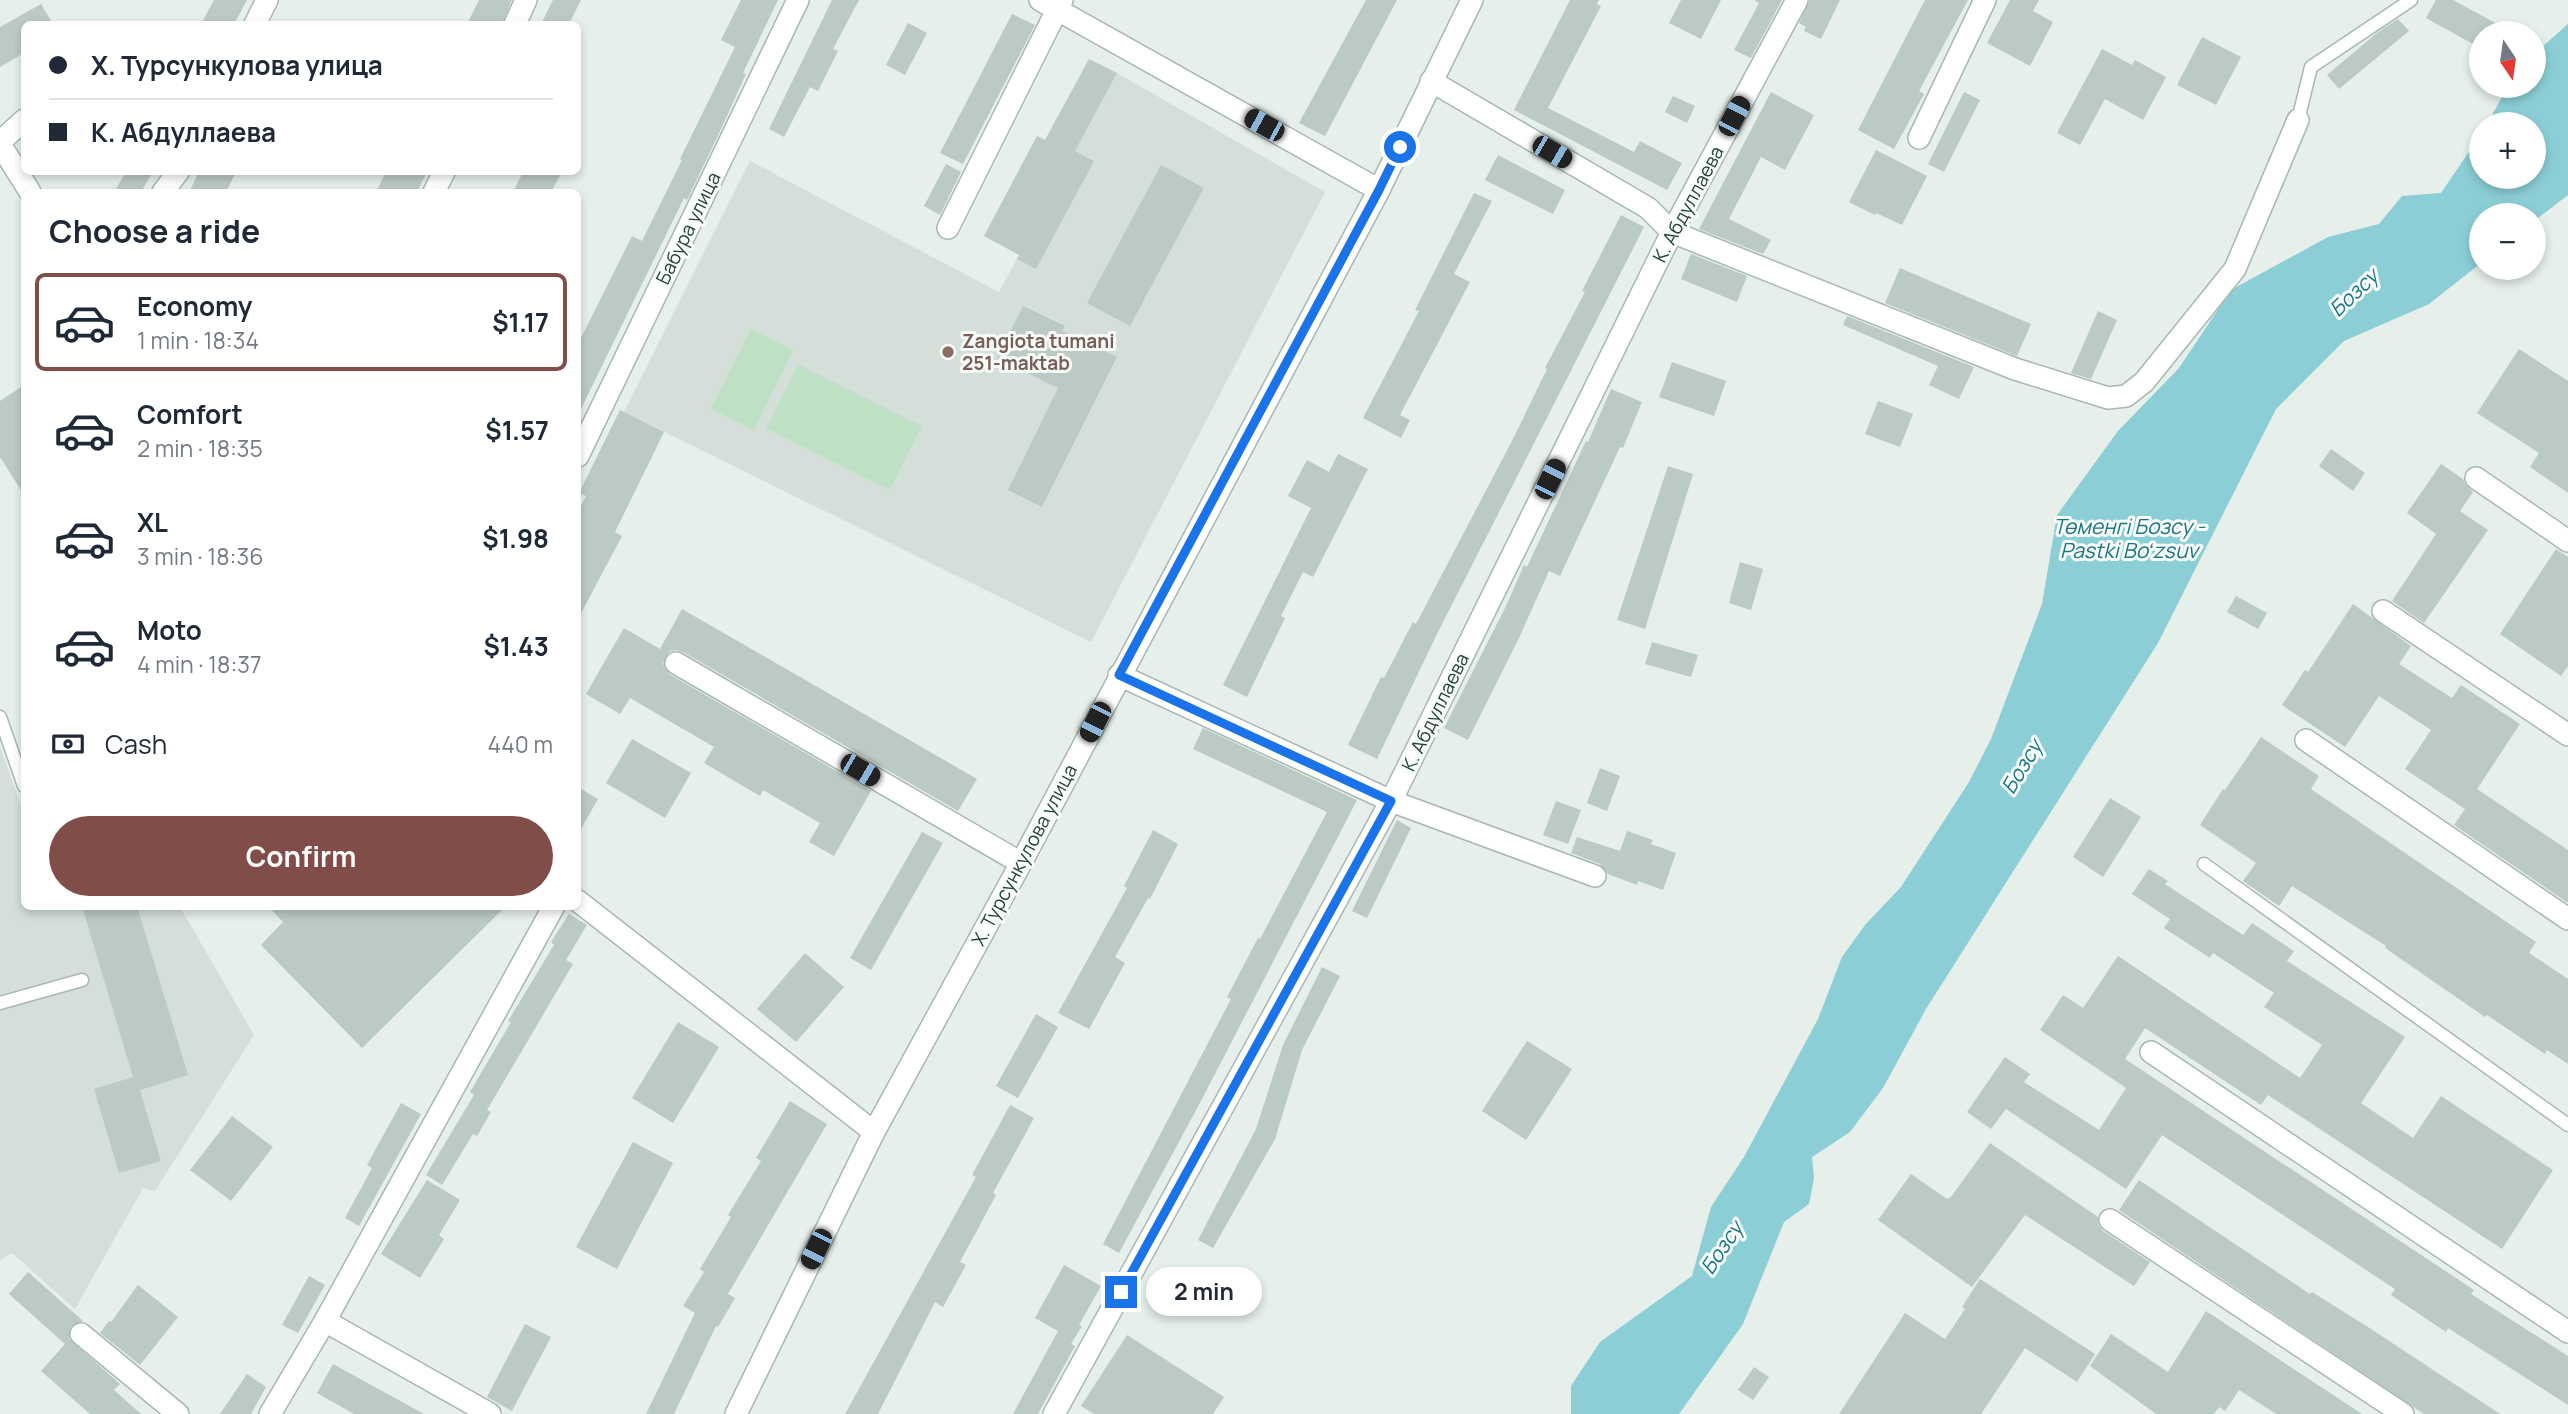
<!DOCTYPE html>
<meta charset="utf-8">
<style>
:root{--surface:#fff;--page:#f2f2f3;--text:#1f2937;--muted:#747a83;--line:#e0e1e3;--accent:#804d48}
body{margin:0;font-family:Manrope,sans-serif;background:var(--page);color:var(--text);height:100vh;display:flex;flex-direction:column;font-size:26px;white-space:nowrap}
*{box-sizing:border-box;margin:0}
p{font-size:23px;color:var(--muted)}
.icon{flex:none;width:38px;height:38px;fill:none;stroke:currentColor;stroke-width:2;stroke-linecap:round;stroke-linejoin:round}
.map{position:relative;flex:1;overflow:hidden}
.sheet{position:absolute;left:21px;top:189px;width:560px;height:721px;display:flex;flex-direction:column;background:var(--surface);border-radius:10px;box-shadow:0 4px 10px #0003}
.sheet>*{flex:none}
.hud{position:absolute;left:21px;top:21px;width:560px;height:154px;border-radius:10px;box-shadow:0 4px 10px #0003;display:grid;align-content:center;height:154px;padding:0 28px;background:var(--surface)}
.needle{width:46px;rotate:167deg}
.controls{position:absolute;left:2469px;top:21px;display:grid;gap:14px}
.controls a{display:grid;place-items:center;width:77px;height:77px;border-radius:50%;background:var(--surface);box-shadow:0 4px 10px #0003;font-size:35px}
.end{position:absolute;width:32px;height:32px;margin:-16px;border:9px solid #1a73e8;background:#fff;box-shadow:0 0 0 4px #fff}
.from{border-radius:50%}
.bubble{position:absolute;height:49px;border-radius:24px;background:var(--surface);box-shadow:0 4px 10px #0003;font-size:23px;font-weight:700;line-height:49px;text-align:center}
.car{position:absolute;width:21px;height:42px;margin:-21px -10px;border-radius:9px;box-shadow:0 0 5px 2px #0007;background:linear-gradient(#222 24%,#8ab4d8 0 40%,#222 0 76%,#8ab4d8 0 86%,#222 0)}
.hud b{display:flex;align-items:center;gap:24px;height:66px;font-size:26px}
.hud b+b{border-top:2px solid var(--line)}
.hud i{width:18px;height:18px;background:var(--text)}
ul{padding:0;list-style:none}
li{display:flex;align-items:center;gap:21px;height:98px;margin:0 14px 10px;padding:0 14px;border:4px solid transparent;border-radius:10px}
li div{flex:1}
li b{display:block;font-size:26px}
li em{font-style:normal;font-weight:700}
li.current{border-color:var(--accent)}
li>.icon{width:63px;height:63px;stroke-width:1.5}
h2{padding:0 28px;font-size:32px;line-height:84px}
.pay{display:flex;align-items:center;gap:18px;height:77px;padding:0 28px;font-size:26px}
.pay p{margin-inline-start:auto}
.action{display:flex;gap:14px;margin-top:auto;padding:14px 28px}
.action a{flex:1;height:80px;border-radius:42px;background:var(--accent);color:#fff;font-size:28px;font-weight:700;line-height:80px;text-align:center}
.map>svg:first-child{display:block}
</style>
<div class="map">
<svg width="2568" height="1414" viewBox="0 0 2568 1414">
<rect width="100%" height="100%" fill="#e6efea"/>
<g fill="#d4dfd9">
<polygon points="1117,73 1325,192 1091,642 624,412 750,161 999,292"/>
<polygon points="0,747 24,814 24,906 180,907 254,1035 155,1191 143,1188 75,1309 12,1253 0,1260"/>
</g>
<g fill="#bee1c6">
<polygon points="751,329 793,350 754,430 711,409"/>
<polygon points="798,364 922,426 890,490 766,428"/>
</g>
<polygon fill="#8cced6" points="2568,24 2568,195 2534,221 2534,215 2482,215 2481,263 2429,304 2344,341 2276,409 2158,643 1926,1009 1883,1088 1850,1132 1812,1157 1814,1178 1809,1204 1784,1222 1743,1324 1679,1414 1571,1414 1571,1386 1600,1342 1692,1276 1711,1207 1744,1157 1818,1019 1842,957 1865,925 1901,887 1969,782 1991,739 2042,604 2057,515 2118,431 2179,368 2231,290 2328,237 2379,224 2402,196 2441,193 2481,134 2482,177 2534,177 2534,124 2487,124 2508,86 2534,86 2534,54"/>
<g fill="#bbcac3">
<polygon points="214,0 247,0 234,24 201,24"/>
<polygon points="479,0 512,0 502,24 467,24"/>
<polygon points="553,0 581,0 569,24 541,24"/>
<polygon points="741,0 778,0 743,73 746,74 722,127 687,200 684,198 578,415 578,344 632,236 642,241 682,160 680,159 735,47 721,40"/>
<polygon points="832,0 859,0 833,49 838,51 818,91 810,87 784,137 769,129"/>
<polygon points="1366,0 1397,0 1325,136 1299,123"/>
<polygon points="1570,0 1599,0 1597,4 1601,6 1548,108 1634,152 1640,141 1682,163 1667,190 1514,110"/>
<polygon points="1681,0 1721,0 1701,39 1669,23"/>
<polygon points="1754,0 1782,0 1751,58 1734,50 1759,3"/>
<polygon points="1810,0 1840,0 1821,39 1804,31 1806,27 1799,23"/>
<polygon points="1925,0 1968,0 1919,91 1924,94 1894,149 1858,130"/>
<polygon points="2010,0 2039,0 2033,11 2053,22 2030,66 1987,43"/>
<polygon points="2436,0 2453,0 2514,33 2482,33 2482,49 2426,18"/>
<polygon points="41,4 53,24 24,24 24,53 0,67 0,27"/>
<polygon points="1012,14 1035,25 963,164 940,153"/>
<polygon points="2398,19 2409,31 2339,89 2327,75 2378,32"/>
<polygon points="908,23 927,33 905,75 886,65"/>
<polygon points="2202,37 2241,57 2216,105 2177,85"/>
<polygon points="2102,49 2132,65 2135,60 2166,77 2143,120 2105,99 2080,145 2057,133"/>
<polygon points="1089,59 1117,73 1075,151 1094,161 1036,269 1017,259 1019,255 984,236 1037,136 1045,140"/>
<polygon points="1771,92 1814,115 1785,170 1761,157 1729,219 1771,240 1763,254 1699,229"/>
<polygon points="1964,92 1980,100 1944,172 1928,164"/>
<polygon points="1673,96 1695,106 1687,123 1665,112"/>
<polygon points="1876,150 1927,176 1902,225 1876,213 1875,215 1849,202"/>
<polygon points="1498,155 1565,190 1553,214 1485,180"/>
<polygon points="946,164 961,172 940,215 924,206"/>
<polygon points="1161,165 1204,188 1130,326 1087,303"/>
<polygon points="126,172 153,172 141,192 114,192"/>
<polygon points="199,172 236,172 226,192 189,192"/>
<polygon points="386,172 427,172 417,192 376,192"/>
<polygon points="523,172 562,172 551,192 513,192"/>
<polygon points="1474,193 1492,201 1454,274 1470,282 1400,415 1410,420 1401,438 1363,418 1419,311 1415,310"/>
<polygon points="1621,215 1644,227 1437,634 1377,759 1348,745 1381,677 1384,678 1413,622 1416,624 1513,439 1547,369 1545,368 1585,292 1582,291"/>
<polygon points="1691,254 1747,276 1737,302 1681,279"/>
<polygon points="1900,268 2031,324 2017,356 1885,303"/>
<polygon points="1023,306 1065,326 1062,331 1117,357 1042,507 1008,490 1058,388 997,358"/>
<polygon points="2098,311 2117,320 2091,379 2071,373"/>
<polygon points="1847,316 1974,367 1959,399 1929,385 1938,366 1843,325"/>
<polygon points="2519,349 2568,381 2568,493 2530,467 2539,453 2477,413"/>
<polygon points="1672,362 1726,381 1714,416 1659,397"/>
<polygon points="24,385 24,495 0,457 0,401"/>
<polygon points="1611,389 1642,402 1623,448 1620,447 1560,576 1549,571 1519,638 1468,740 1444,728 1505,608 1524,565 1527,567 1586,441 1588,442"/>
<polygon points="1878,401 1913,414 1900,447 1865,434"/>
<polygon points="620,410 664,432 615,532 622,536 578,619 578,512 586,496 579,493"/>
<polygon points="2331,449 2365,473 2353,491 2319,466"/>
<polygon points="1338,454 1368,469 1313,577 1303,572 1281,616 1285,618 1247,697 1223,685 1311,508 1288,496 1307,460 1329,472"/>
<polygon points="2441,464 2463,479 2465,484 2473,492 2460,511 2488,530 2424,623 2392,601 2436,534 2407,513"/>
<polygon points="1668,466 1693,474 1645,629 1617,620"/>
<polygon points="2556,549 2568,557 2568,666 2561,676 2500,634"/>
<polygon points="1740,562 1763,569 1751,610 1729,603"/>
<polygon points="2236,596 2267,613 2258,629 2227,612"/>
<polygon points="2353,604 2411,646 2399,664 2452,698 2461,685 2520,724 2477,789 2568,850 2568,903 2454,825 2465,809 2405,769 2431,730 2379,696 2345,747 2282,705 2305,670 2308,672"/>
<polygon points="682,609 977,779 958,811 683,652 675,650 669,652 663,664 669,674 871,791 834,856 809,842 820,823 763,790 760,796 704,763 714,747 630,698 620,714 586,694 624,628 660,649"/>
<polygon points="1652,642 1698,655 1691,677 1645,664"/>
<polygon points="1203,728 1357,800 1202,1099 1119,1253 1103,1244 1231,999 1227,997 1258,938 1260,939 1327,812 1193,749"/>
<polygon points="2261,737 2319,776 2311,789 2536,942 2529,953 2568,979 2568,1064 2547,1050 2545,1054 2487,1015 2485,1017 2385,948 2386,946 2292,886 2279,906 2243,881 2256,863 2200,825 2223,789 2225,790"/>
<polygon points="632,739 691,773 665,818 606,783"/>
<polygon points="1600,768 1620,776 1607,811 1587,803"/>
<polygon points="578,787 598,799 578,834"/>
<polygon points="2110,798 2141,817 2103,877 2073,857"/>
<polygon points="1556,801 1581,810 1568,844 1543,835"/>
<polygon points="1397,820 1411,828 1367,918 1352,911"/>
<polygon points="1153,830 1178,844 1150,899 1148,898 1115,957 1125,963 1089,1029 1058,1013 1127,888 1124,886"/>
<polygon points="1627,831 1653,840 1651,844 1676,853 1663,890 1638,881 1637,885 1608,874 1600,864 1571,853 1577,837 1620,851"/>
<polygon points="922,832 943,843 871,970 850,958"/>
<polygon points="2149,869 2168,881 2165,884 2243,935 2252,923 2294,951 2287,961 2405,1037 2361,1103 2413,1138 2441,1096 2553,1170 2502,1249 2268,1095 2261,1105 2145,1028 2125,1059 2474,1290 2471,1294 2568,1356 2568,1405 2448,1328 2446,1332 2391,1295 2395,1289 2162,1135 2126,1189 2006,1109 1991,1129 1967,1112 2005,1057 2030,1074 2024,1082 2099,1130 2126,1088 2040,1030 2063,995 2083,1008 2118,956 2300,1078 2322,1045 2264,1007 2274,993 2213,953 2210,958 2164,928 2170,919 2132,894"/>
<polygon points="82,906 137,906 188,1075 140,1090 161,1161 119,1173 94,1089 133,1077"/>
<polygon points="268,906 506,906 362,1048 261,945 283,922"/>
<polygon points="569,914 587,925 566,960 573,964 487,1110 491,1112 477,1136 473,1134 442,1185 426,1175 474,1095 470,1092 511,1022 508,1021 554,945 551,942"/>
<polygon points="805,953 844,987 796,1042 757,1009"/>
<polygon points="1322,967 1340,976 1302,1050 1275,1139 1213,1248 1198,1240 1256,1129 1283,1045"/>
<polygon points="1036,1014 1058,1027 1018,1098 996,1086"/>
<polygon points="678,1022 719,1047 673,1123 632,1098"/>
<polygon points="1527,1041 1572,1069 1526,1140 1482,1111"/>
<polygon points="790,1101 827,1124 728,1294 735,1298 718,1327 716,1326 674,1414 646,1414 695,1313 683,1306 704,1272 700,1269 731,1217 728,1215 761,1161 756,1158"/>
<polygon points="401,1103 421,1114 359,1226 345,1218 372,1168 367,1165"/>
<polygon points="1010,1105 1034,1118 993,1193 996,1195 960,1262 966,1265 943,1307 935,1302 878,1414 845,1414 976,1177 972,1175"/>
<polygon points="232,1116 273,1147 231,1201 190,1170"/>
<polygon points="633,1142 673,1163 617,1269 576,1247"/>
<polygon points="1990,1143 2098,1217 2098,1225 2103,1231 2150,1262 2134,1286 2025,1215 1972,1287 1878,1220 1911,1174 1947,1199 1951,1197"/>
<polygon points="427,1180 460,1200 439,1235 444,1239 420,1278 381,1254"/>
<polygon points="2139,1180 2310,1294 2312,1292 2368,1327 2500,1414 2424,1414 2119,1210"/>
<polygon points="1064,1265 1101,1286 1079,1325 1082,1326 1071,1344 1075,1346 1038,1414 1013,1414 1058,1331 1035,1318"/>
<polygon points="28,1272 83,1321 71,1326 69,1339 120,1384 114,1390 141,1414 90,1414 41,1371 65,1344 9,1294"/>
<polygon points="309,1276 325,1285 298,1333 282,1325"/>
<polygon points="1980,1279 2095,1354 2077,1382 2025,1348 1981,1414 1839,1414 1905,1313 1945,1339 1965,1309 1962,1307"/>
<polygon points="138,1285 178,1317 140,1365 100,1333 109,1321 111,1322"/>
<polygon points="2206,1311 2271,1354 2362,1414 2276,1414 2239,1390 2225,1411 2219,1407 2214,1414 2156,1414 2090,1366 2111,1334 2168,1372"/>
<polygon points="525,1324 551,1337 512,1411 487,1397"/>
<polygon points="1127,1335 1224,1397 1213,1414 1094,1414 1081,1406"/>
<polygon points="333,1364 373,1386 424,1414 354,1414 317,1393"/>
<polygon points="1754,1367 1769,1377 1753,1400 1738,1390"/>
<polygon points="247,1374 266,1387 251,1414 220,1414"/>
</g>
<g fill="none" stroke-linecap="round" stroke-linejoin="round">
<g stroke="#a8b8b1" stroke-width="15">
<g id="service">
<polyline points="2298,120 2311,67 2411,0"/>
<polyline points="0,717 24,786"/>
<polyline points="2204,864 2568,1125"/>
<polyline points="0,1003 82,980"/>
</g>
</g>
<g stroke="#a8b8b1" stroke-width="24">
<g id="minor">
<polyline points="1040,0 1379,190"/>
<polyline points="255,24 267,0"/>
<polyline points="515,24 526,0"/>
<polyline points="1431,81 1648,208 1672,232 2015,369 2108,398 2126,396 2144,382 2235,269 2298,120"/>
<polyline points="1919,138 1985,0"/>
<polyline points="0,142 24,120"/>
<polyline points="0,144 30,192"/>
<polyline points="163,192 178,172"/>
<polyline points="434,192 444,172"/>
<polyline points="948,228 1062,0"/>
<polyline points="578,456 798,0"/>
<polyline points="2476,478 2568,541"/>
<polyline points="2383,611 2568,735"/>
<polyline points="676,663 1021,863"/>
<polyline points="1119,675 1391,801 1595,876"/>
<polyline points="2306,740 2568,919"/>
<polyline points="578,901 874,1132"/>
<polyline points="2151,1052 2568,1332"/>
<polyline points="2110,1220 2403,1414"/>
<polyline points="325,1321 490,1414"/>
<polyline points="81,1334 178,1414"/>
<polyline points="270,1414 325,1321 554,906"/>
<polyline points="1054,1414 1391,801 1672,232 1797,0"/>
</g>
</g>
<g stroke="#a8b8b1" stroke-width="24">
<polyline id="tertiary" points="736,1414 874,1132 1021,863 1379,190 1472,0"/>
</g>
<use href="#service" stroke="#fff" stroke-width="12"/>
<use href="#minor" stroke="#fff" stroke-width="21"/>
<use href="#tertiary" stroke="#fff" stroke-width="21"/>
</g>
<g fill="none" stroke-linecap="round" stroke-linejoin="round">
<polyline stroke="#1a73e8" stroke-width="9" points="1121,1292 1391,801 1119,675 1379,190 1400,147"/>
</g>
<circle fill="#8d6e63" stroke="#f7fbf9" stroke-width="2.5" cx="948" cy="352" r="7"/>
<g text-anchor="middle" stroke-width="6" stroke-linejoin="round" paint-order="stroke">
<g font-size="19" fill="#234338" stroke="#f7fbf9">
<text transform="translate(1688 204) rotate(-62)" y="7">К. Абдуллаева</text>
<text transform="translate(688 228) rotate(-64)" y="7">Бабура улица</text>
<text transform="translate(1435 712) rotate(-64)" y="7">К. Абдуллаева</text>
<text transform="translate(1024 855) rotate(-62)" y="7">Х. Турсункулова улица</text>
</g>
<g font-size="19" font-weight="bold" fill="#785e54" stroke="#f7fbf9" text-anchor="start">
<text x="962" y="348">Zangiota tumani<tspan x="962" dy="22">251-maktab</tspan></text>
</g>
<g font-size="21" font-style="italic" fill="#1a7782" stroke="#f7fbf9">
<text transform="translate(2354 293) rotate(-44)" y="7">Бозсу</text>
<text x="2129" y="534">Төменгі Бозсу -<tspan x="2129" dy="24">Pastki Boʻzsuv</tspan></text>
<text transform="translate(2022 767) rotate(-59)" y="7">Бозсу</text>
<text transform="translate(1722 1248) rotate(-56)" y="7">Бозсу</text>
</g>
</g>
</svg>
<div class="controls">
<a><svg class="needle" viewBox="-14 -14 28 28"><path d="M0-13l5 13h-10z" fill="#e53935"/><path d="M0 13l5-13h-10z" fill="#747a83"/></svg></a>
<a>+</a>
<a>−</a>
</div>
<i class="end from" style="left:1400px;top:147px"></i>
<i class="end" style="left:1121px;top:1292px"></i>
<div class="bubble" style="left:1146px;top:1267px;width:116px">2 min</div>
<i class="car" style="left:1734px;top:116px;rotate:28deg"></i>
<i class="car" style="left:1264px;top:125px;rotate:299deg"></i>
<i class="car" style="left:1552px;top:152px;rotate:120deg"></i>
<i class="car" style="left:1550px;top:479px;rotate:26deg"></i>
<i class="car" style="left:1095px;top:722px;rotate:207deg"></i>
<i class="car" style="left:860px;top:770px;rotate:120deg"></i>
<i class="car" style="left:816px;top:1249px;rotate:206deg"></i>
<div class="hud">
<b><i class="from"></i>Х. Турсункулова улица</b>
<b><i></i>К. Абдуллаева</b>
</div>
<section class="sheet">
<h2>Choose a ride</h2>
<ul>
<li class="current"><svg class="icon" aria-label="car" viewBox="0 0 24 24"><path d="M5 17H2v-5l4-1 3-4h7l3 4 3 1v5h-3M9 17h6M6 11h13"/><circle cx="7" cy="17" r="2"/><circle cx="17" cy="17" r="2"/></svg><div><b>Economy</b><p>1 min · 18:34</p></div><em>$1.17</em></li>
<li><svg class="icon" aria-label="car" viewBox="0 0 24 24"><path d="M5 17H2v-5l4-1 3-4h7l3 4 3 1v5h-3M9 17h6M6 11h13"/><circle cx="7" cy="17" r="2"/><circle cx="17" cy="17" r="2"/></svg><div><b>Comfort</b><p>2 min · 18:35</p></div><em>$1.57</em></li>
<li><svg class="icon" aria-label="car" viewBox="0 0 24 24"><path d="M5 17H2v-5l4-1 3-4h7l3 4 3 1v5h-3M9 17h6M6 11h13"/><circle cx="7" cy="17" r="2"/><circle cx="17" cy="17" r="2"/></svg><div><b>XL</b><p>3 min · 18:36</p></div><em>$1.98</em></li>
<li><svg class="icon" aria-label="car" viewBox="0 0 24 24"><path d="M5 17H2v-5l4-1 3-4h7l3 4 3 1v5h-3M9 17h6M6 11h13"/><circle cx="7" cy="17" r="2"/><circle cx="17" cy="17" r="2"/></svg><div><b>Moto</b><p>4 min · 18:37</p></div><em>$1.43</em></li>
</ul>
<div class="pay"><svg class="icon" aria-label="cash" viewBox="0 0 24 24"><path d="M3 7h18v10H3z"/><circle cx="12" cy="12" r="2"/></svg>Cash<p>440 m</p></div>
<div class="action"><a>Confirm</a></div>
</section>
</div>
